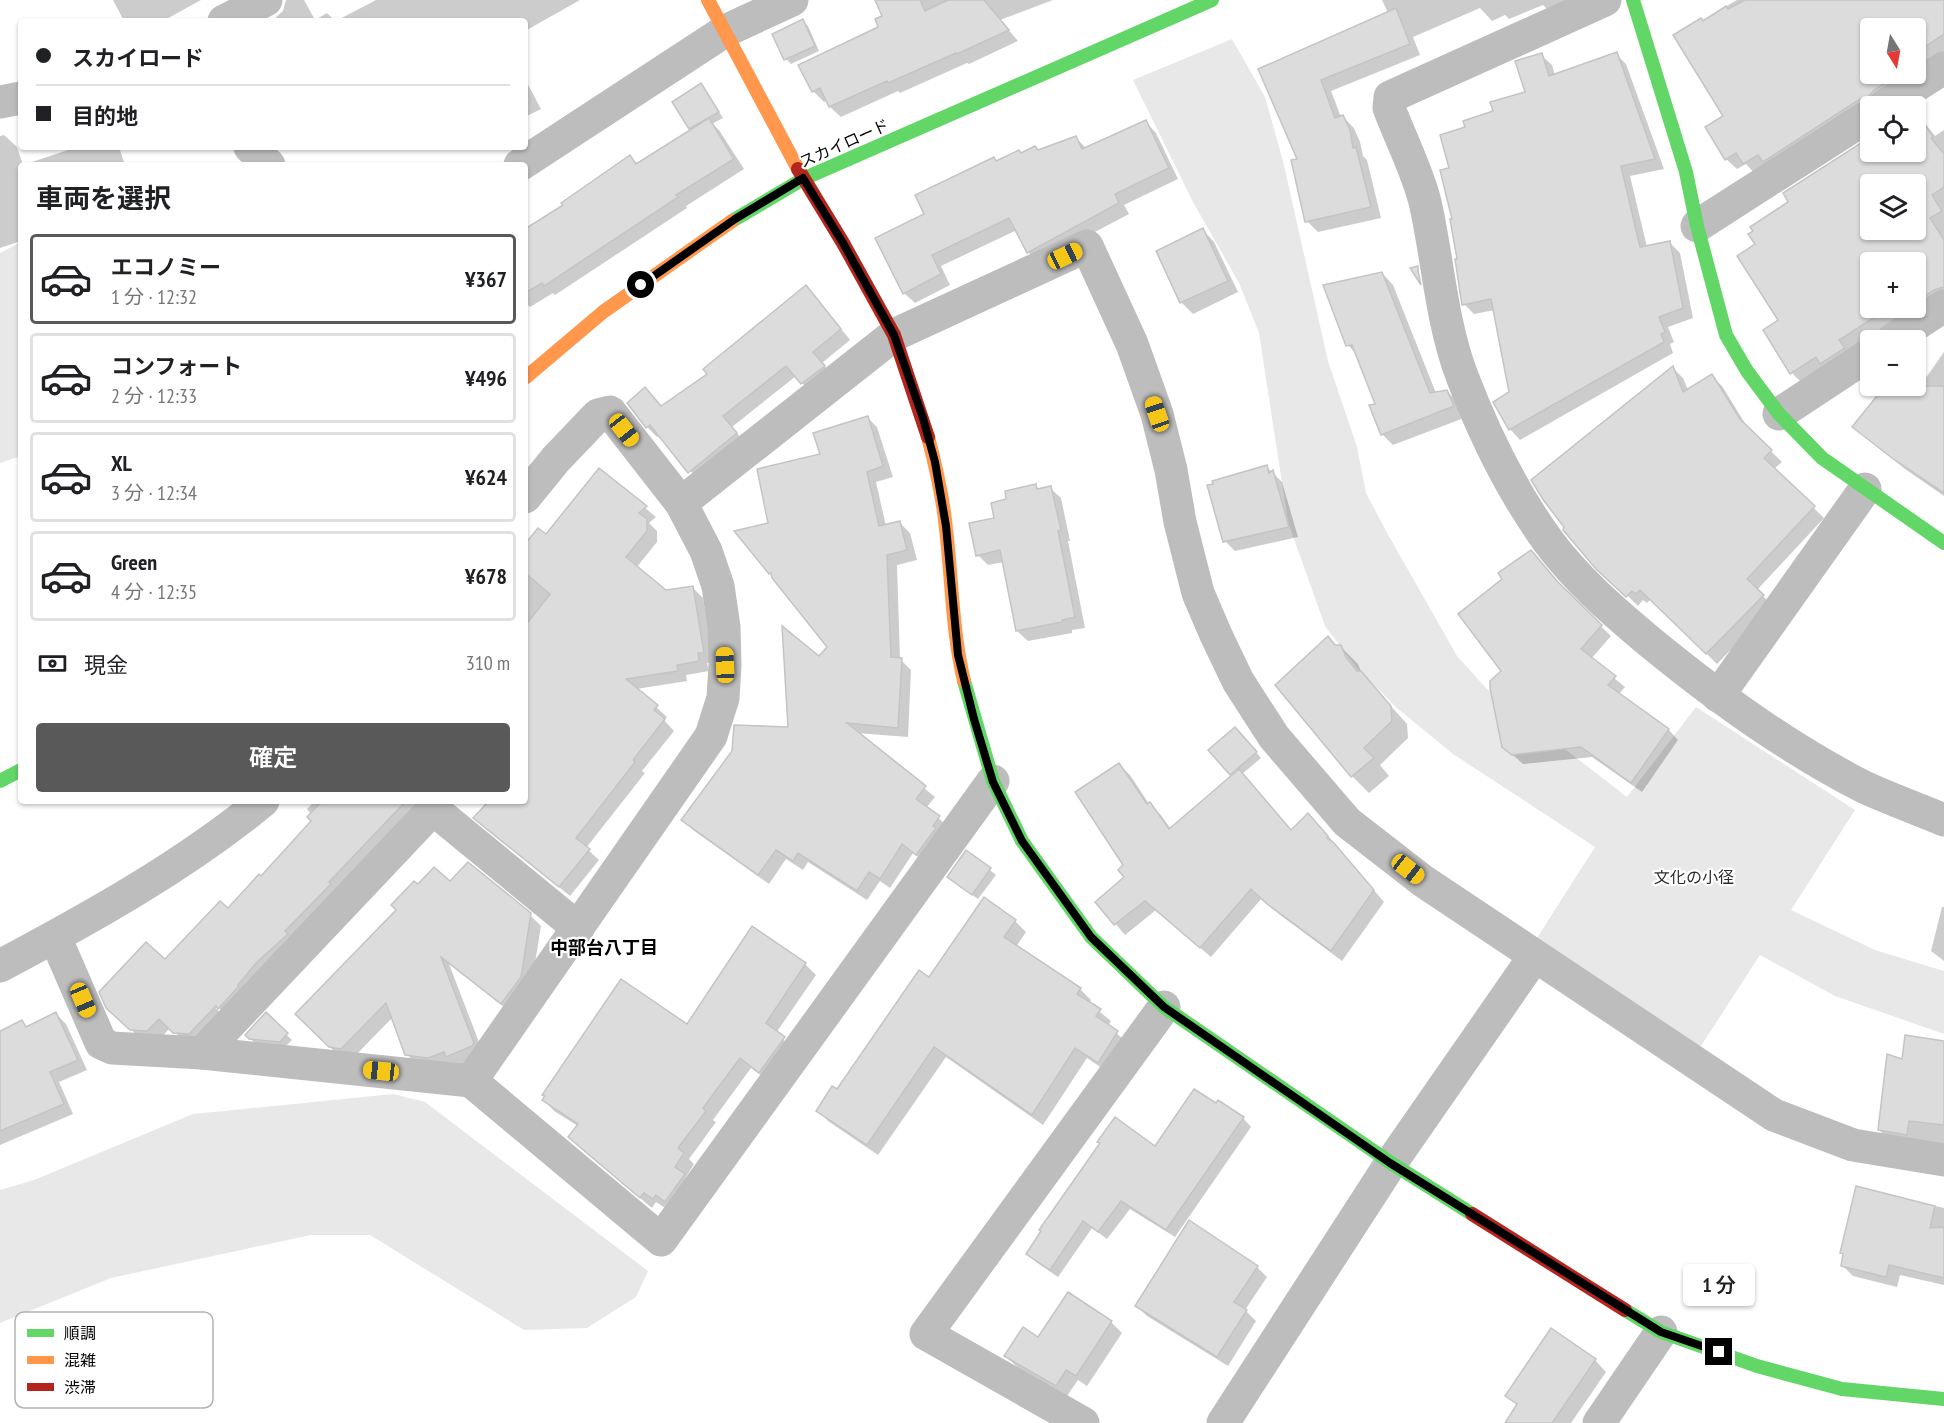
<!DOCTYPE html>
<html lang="ja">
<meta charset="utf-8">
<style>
:root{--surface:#fff;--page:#f6f6f6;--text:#202124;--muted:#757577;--line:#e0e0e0;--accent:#595959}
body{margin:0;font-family:"PT Sans Narrow","Noto Sans JP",sans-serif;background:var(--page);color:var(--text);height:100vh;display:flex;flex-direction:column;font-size:22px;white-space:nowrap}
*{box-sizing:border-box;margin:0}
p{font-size:20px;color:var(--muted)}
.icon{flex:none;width:33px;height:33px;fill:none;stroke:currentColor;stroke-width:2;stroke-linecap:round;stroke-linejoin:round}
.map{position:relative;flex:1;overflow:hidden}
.side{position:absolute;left:18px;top:162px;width:510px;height:642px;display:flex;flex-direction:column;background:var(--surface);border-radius:6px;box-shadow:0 2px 4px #0004}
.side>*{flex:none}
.top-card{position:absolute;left:18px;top:18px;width:510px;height:132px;border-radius:6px;box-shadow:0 2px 4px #0004;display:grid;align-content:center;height:132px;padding:0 18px;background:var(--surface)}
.needle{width:39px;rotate:169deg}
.buttons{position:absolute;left:1860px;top:18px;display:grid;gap:12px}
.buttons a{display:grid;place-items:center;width:66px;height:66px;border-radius:6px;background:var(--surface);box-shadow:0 2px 4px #0004;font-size:30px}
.end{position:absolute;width:27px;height:27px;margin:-14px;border:8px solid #000;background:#fff;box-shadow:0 0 0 3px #fff}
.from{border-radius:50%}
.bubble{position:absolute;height:42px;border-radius:6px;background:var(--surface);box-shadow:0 2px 4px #0004;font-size:20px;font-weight:600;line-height:42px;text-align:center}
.car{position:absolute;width:18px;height:36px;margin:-18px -9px;border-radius:8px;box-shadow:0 0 4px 2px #0007;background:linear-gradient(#f5c518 24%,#345 0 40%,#f5c518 0 76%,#345 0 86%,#f5c518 0)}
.top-card b{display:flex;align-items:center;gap:21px;height:57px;font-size:22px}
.top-card b+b{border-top:2px solid var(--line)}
.top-card i{width:15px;height:15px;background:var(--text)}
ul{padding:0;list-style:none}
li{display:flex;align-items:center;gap:18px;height:90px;margin:0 12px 9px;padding:0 6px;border:3px solid var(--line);border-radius:6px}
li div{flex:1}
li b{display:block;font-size:22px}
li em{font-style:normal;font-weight:600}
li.current{border-color:var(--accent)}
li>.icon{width:54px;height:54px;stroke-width:1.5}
h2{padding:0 18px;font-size:27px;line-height:72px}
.pay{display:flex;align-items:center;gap:15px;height:66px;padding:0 18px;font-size:22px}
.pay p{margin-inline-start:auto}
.button{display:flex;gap:12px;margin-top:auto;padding:12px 18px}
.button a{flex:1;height:69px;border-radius:6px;background:var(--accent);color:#fff;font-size:24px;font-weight:600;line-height:69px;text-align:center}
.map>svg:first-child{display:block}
</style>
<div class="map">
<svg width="1944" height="1423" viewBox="0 0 1944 1423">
<rect width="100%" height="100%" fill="#fff"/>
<g fill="#e8e8e8">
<polygon points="1232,39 1265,97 1283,161 1328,361 1357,447 1366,493 1386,531 1457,656 1486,688 1627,797 1696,707 1855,810 1791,910 1875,950 1944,971 1944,1034 1835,996 1760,955 1697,1052 1537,938 1595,847 1453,754 1397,708 1356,667 1325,626 1288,522 1259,333 1239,283 1193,202 1133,80"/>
<polygon points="21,242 21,456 0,463 0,253"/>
<polygon points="393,1094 425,1102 648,1271 636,1297 587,1328 524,1330 370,1235 311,1235 111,1278 0,1323 0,1190 34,1180 193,1114"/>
</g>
<g fill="#0003" fill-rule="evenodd">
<polygon points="113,0 201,0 163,21 124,21"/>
<polygon points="304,0 315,20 327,13 335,21 277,21 276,17 283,11 286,0"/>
<polygon points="376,0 580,0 525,31 525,21 336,21"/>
<polygon points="887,0 1053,0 1000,20 1018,41 969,64 967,63 900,93 898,91 841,117 830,107 827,100 824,102 813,91 880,28"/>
<polygon points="1382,0 1576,0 1553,15 1543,5 1509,19 1505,15 1492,21 1480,8 1413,37 1420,55 1331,91 1341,117 1343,117 1354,128 1360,142 1363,156 1367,160 1381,218 1318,232 1307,221 1299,160 1260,70 1388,13"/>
<path d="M1737,0H1944V52L1929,61L1935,69L1885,101L1879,106H1870V110L1775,171L1769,165L1755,174L1746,164L1737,169L1726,159L1707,128L1725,116L1675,36ZM1870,28H1916V74H1870Z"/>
<polygon points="802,21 808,26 819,51 791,64 786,59"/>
<polygon points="1616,54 1626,64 1664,169 1630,176 1647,247 1670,243 1680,253 1693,318 1668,327 1674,342 1670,344 1673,353 1520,440 1510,429 1518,388 1495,310 1474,314 1464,304 1454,220 1451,169 1467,128 1526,93 1541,55 1552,65 1555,75"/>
<polygon points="525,79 541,109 525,117"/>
<polygon points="701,85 723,118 712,124 719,130 744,169 686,206 687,208 555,295 553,293 530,307 528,305 525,307 525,231 565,206 630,157 638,164 692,130 690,128"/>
<path d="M1916,112L1935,136L1944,130V296L1905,326L1802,383L1792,373L1780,321L1757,245L1790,203L1785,194L1870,139V152H1916ZM1870,184H1916V230H1870ZM1870,262H1916V308H1870Z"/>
<polygon points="1146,122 1156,133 1178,179 1124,205 1129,214 1038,262 1028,252 1017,230 941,266 950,285 915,303 904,293 926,215 997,162 1021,154 1039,151 1076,138 1087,149"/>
<polygon points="4,135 17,147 23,165 21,165 21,241 0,248 0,136"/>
<polygon points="77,147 119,147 125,165 23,165"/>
<polygon points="1203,230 1214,242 1238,292 1193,314 1182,303 1158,252"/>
<polygon points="1382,273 1393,285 1436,393 1447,391 1458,403 1464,418 1393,445 1382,434 1378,405 1358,356 1348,345"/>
<polygon points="816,297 850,340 822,363 834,377 812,394 796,376 732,427 746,444 700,482 660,435 657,437 647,427 662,407"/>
<polygon points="1944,352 1944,496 1905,469 1854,427 1887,386 1908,386 1916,392"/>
<polygon points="1673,368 1683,378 1688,390 1711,375 1722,386 1749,430 1782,462 1774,469 1824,518 1757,590 1773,606 1717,664 1651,599 1647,603 1643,600 1638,606 1591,560"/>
<polygon points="867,417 877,427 893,477 876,482 886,526 900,523 910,533 917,560 897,565 900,659 911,670 908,737 856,733 935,797 926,808 949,827 927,864 913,853 890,888 880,881 867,900 808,862 803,870 786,859 769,884 693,830 683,820 789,728 819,658 829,648 770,573 770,524 822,455"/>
<polygon points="1267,467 1282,482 1298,537 1235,551 1225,541"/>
<polygon points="599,470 656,517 649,523 657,531 657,542 636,568 665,592 692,587 703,598 714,663 707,663 709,671 686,675 687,681 636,689 667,717 664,720 674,731 642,771 645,773 586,848 599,860 570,896 485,828 491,801 525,801 525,547 546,536"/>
<polygon points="1036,486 1039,490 1050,488 1061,498 1070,541 1068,541 1085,628 1072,630 1072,633 1028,641 1017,631 1004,562 988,565 978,555 995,519 1008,500"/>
<polygon points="1531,552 1566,592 1611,636 1591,659 1625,687 1618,695 1669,730 1678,740 1642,792 1592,757 1523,764 1503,746 1504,579"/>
<polygon points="1336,647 1341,647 1358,664 1362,674 1407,724 1408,738 1380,765 1389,776 1369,793 1352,776 1277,685"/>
<polygon points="1241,734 1261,758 1242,774 1292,832 1319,825 1384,902 1342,961 1279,914 1262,898 1211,957 1156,910 1125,935 1097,902 1126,877 1119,765 1130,775 1149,804 1160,814 1171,829 1233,776 1211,751"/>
<polygon points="315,801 426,801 229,1018 211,1000 209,1002 225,1017 200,1043 185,1042 170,1028 158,1041 142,1040 119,1018 165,961 228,910 261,878 313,821 311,814 307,809"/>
<polygon points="967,852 996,875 978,899 954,882"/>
<polygon points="450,883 530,915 541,926 531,988 513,1014 449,964 484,1055 458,1067 454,1063 440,1068 418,1066 407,1054 393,1017 352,1059 341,1058 297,1014 398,910 418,886"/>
<polygon points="984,900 1015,921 1026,932 1016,947 1080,989 1091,1000 1089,1003 1111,1021 1108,1026 1128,1043 1109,1073 1087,1058 1043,1125 946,1057 878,1155 828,1121 818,1110 837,1091 929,979"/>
<polygon points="1942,907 1944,907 1944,961 1931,951"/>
<polygon points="805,964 816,975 776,1033 794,1049 770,1082 751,1068 713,1120 716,1122 689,1159 694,1164 686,1177 695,1186 665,1208 656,1202 652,1208 580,1148 570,1137 578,1126 554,1111 544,1100"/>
<polygon points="56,1014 66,1024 87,1070 59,1082 73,1114 0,1145 0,1033 22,1022 27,1027"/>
<polygon points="266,1015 292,1040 285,1047 256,1044 247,1035"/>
<polygon points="1944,1042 1944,1148 1889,1140 1879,1130 1904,1061"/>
<polygon points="1216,1105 1243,1118 1251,1127 1175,1237 1130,1209 1107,1239 1092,1228 1058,1277 1036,1262 1028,1254 1155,1148"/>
<polygon points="1857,1188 1944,1208 1944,1285 1900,1275 1897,1287 1853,1276 1842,1265 1845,1256 1842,1253"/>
<polygon points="1257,1267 1267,1277 1245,1310 1256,1321 1228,1366 1147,1316 1137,1306"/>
<polygon points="1111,1322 1122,1333 1087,1386 1078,1380 1067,1396 1017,1367 1006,1356 1038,1339"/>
<polygon points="1551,1330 1595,1360 1606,1372 1571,1423 1507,1423 1518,1406 1507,1395"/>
</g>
<g fill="#dcdcdc" stroke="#c4c4c4" stroke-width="1.5" fill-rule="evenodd">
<polygon points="875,0 920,0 925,11 948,0 984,0 1009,30 957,54 956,53 888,83 887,81 829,107 820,88 812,92 798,65 878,27 875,19 882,16"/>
<polygon points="1745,0 1944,0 1944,34 1920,50 1925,58 1916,64 1916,28 1870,28 1870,74 1900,74 1874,90 1868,97 1860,99 1763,162 1758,155 1743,164 1736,153 1725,160 1705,127 1723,116 1673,35 1701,18 1703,21 1726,6 1728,9"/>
<polygon points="1396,8 1410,44 1321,80 1335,118 1343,115 1350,130 1353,148 1356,147 1371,207 1305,222 1291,160 1297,159 1258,69"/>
<polygon points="803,19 815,46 784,60 772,34"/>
<polygon points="1617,52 1655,159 1621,166 1640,247 1670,241 1683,308 1659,317 1665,332 1661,334 1664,342 1509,430 1493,402 1509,392 1491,299 1462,305 1455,259 1457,259 1450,219 1452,219 1440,170 1449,168 1440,135 1465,127 1463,121 1493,111 1490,102 1525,92 1515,61 1542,53 1549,76"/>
<polygon points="701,83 719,112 689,129 672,102"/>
<path d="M1916,111L1933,137L1931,138L1944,154V187L1932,195L1942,211L1930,218L1944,240V287L1934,290L1916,302V262H1870V308H1907L1894,316L1889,308L1839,340L1845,348L1820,364L1816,357L1790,374L1763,330L1778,320L1737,256L1755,244L1748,234L1753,231L1750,227L1788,202L1783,193L1870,137V152H1916ZM1870,184H1916V230H1870Z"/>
<polygon points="709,118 734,159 676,195 678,197 544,286 542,283 525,293 525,229 563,205 561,203 630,155 636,164"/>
<polygon points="1146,120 1169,168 1115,194 1119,203 1027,253 1009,218 932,255 941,274 903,294 875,238 924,214 915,195 994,157 996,161 1019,150 1021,153 1035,146 1038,150 1076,136 1082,149"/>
<polygon points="1203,228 1228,281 1180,303 1156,251"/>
<polygon points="1418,266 1418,271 1421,285 1410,268"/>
<polygon points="1382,272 1430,393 1447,390 1454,406 1381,435 1369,405 1375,404 1352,345 1346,346 1323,285"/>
<polygon points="806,285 841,329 813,352 825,366 801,384 786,366 723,416 737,433 688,473 650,425 646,428 627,403 645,387 661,406 707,374 703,369"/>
<polygon points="1673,366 1683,392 1712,374 1740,419 1772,450 1764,458 1815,506 1747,579 1764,595 1706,654 1640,590 1636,594 1632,591 1626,597 1596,569 1563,530 1564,527 1544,501 1531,480"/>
<polygon points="1885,386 1944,386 1944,493 1892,458 1852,427"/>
<polygon points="868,416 883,466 867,472 879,526 900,521 907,550 887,555 891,657 902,658 898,728 847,723 926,786 916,799 940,816 933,826 936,828 916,855 902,844 880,879 869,872 857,891 798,853 793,861 776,850 758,875 681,820 732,751 734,725 788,727 782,626 819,656 827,647 772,578 771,573 769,574 734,531 768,523 757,469 820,454 813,433"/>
<polygon points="1267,465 1269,473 1273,470 1289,527 1223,542 1207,485 1213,484 1212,481"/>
<polygon points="599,468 647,506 639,513 647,519 647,531 626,557 666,590 693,586 704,653 698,653 699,661 677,665 678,671 626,679 658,705 654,710 665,719 633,760 635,762 576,838 590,849 559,887 473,818 489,801 525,801 525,626 550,594 525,573 525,544 538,528 546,534"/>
<polygon points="1036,484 1037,489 1051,486 1061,530 1058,531 1075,617 1062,620 1062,622 1016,631 1000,550 976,556 969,523 994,518 991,503 1006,499 1005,491"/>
<polygon points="1531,550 1557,581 1602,625 1581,649 1616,676 1608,685 1669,729 1631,783 1581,747 1512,755 1502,747 1490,688 1490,681 1501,671 1458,614 1502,579 1498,573"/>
<polygon points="1328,636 1335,645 1341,645 1346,657 1357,671 1361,671 1391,706 1392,721 1364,748 1374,758 1351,777 1275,685"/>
<polygon points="1235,727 1257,752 1230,775 1208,750"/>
<polygon points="1119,763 1147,804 1150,802 1169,829 1239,769 1291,830 1308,813 1328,836 1327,838 1334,843 1374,890 1331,951 1267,904 1251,889 1200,948 1145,901 1114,925 1095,902 1124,877 1118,870 1123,865 1075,792"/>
<polygon points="322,801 406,801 329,882 331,884 285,931 288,934 257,962 238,985 239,986 218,1009 216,1006 189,1034 173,1033 159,1019 147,1031 130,1030 106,1008 99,992 146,942 165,959 220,901 228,908 259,874 261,876 311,821 307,817"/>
<polygon points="966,850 991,868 972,895 947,877"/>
<polygon points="468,862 531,913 521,977 501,1004 441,957 474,1043 472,1046 446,1057 444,1052 428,1058 405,1055 386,1003 341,1049 329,1047 295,1014 396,910 391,905 414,881 418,884 434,867 450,881"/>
<polygon points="984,897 1016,920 1004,937 1081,988 1077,994 1101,1009 1096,1016 1118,1031 1098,1063 1075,1048 1032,1115 934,1047 867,1145 816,1111 832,1086 837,1089 919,970 929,977"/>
<polygon points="752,926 806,963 766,1023 785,1037 759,1073 740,1058 703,1108 706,1111 678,1148 684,1153 675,1167 685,1174 665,1202 656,1195 653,1199 644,1193 640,1198 568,1137 578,1124 542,1100 545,1096 542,1095 621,979 687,1024"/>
<polygon points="56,1012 78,1060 50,1072 64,1104 0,1131 0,1031 22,1020 26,1027"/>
<polygon points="266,1012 288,1033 280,1042 249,1039 245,1035"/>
<polygon points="1905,1035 1944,1041 1944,1125 1909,1121 1907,1135 1878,1130 1887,1054 1902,1059"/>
<polygon points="1194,1089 1216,1103 1218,1100 1244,1117 1166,1230 1121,1201 1098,1232 1083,1221 1050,1270 1026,1254 1041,1231 1039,1230 1100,1143 1097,1142 1115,1117 1155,1146"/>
<polygon points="1856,1186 1935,1206 1930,1228 1944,1227 1944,1278 1889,1265 1886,1277 1841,1266 1843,1254 1840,1253"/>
<polygon points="1189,1220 1258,1266 1234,1302 1247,1310 1217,1357 1135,1306"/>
<polygon points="1068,1292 1112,1321 1076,1376 1066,1370 1056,1386 1004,1356 1023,1327 1038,1337"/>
<polygon points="1551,1328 1596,1359 1552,1423 1505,1423 1517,1404 1505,1396"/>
</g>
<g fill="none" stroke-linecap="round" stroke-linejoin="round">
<g stroke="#bdbdbd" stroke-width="33">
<path d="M1605,0L1390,97L1389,108C1400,137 1418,173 1425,202C1438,259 1441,321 1462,376C1484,434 1512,491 1548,541C1576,579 1614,612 1650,642C1717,697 1787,748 1864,787C1890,799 1918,809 1944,820"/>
<polyline points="224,21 266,0"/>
<polyline points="0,102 21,98"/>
<polyline points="1884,106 1944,68"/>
<polyline points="250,147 269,165"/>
<polyline points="520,165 725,31 792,0"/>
<polyline points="1697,226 1870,115"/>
<polyline points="1892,340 1944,306"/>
<polyline points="1779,414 1870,354"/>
<polyline points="681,503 894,335 1087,246 1132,344 1157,414 1171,470 1180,522 1198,593 1216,635 1238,681 1274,737 1347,822 1423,881 1774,1115 1853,1145 1944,1160"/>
<polyline points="1718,696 1865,489"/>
<polyline points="55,937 101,1043 112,1048 202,1053 471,1081 661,1240 993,781"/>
<path d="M0,966C92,917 182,867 263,801"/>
<polyline points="202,1053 433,809 578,928"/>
<polyline points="471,1081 711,736 723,698 725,665 724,627 718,586 706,551 681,503 610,412 598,415 556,459 525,497"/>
<polyline points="1083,1423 926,1334 1164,1007"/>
<polyline points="1223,1423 1391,1163 1534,957"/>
<polyline points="1599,1423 1661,1332"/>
</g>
<g stroke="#63d668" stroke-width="14">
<polyline points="1633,0 1686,172 1697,226 1726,335 1747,371 1779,414 1822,458 1944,543"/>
<polyline points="732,221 803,179 1212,0"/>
<polyline points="964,681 993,781 1022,841 1091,937 1164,1007 1391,1163 1472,1214"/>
<polyline points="0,781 21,770"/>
<polyline points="1625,1310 1661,1332 1757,1366 1842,1389 1944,1399"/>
</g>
<g stroke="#ff974d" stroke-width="14">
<polyline points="708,0 798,169"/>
<polyline points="525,378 603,312 732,221"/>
<path d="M928,437C936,467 943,498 946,529C952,579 952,631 964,681"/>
</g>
<g stroke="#b3261e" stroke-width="14">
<polyline points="798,169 843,243 894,335 928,437"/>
<polyline points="1472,1214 1625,1310"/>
</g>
</g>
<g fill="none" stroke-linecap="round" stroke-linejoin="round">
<polyline stroke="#000" stroke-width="8" points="641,285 735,219 803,178 843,243 894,335 923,418 935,462 946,526 958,655 974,719 993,782 1022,841 1091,937 1164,1007 1390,1163 1661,1332 1719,1352"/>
</g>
<g text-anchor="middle" stroke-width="4.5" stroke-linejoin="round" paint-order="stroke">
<g font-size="16" fill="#000" stroke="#fff">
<text transform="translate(844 143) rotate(-24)" y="6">スカイロード</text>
</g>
<g font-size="16" fill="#2d2d2d" stroke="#fff">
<text x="1694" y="883">文化の小径</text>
</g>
<g font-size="18" font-weight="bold" fill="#000" stroke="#fff">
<text x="604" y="954">中部台八丁目</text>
</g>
</g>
<rect x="15" y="1312" width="198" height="96" rx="9" fill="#fff" stroke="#b2b2b2" stroke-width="1.5"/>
<rect x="27" y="1329" width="27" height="8" fill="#63d668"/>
<rect x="27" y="1356" width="27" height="8" fill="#ff974d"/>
<rect x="27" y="1383" width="27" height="8" fill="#b3261e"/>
<g font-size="16" fill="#000">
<text x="64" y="1339">順調</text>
<text x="64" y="1366">混雑</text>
<text x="64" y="1393">渋滞</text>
</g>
</svg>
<div class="buttons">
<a><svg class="needle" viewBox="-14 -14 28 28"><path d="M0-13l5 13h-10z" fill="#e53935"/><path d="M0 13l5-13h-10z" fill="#757577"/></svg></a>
<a><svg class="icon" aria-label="locate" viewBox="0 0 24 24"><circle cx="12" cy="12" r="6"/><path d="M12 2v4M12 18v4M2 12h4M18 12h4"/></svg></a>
<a><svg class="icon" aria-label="layers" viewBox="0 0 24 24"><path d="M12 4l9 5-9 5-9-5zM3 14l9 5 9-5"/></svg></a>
<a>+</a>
<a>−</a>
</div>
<i class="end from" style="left:641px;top:285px"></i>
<i class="end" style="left:1719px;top:1352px"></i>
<div class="bubble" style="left:1683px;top:1264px;width:72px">1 分</div>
<i class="car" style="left:1065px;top:256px;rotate:65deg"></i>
<i class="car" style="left:1157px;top:414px;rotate:341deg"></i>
<i class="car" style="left:624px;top:430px;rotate:142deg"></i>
<i class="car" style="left:725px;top:665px;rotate:358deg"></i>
<i class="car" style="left:1408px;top:869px;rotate:128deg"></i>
<i class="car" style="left:83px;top:1000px;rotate:157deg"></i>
<i class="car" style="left:381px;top:1071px;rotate:276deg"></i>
<div class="top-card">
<b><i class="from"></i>スカイロード</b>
<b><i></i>目的地</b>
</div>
<section class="side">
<h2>車両を選択</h2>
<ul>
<li class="current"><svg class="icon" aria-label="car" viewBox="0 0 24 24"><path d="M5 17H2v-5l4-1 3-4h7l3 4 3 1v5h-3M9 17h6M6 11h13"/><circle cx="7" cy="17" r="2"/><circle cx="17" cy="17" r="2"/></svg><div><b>エコノミー</b><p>1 分 · 12:32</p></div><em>¥367</em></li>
<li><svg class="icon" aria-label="car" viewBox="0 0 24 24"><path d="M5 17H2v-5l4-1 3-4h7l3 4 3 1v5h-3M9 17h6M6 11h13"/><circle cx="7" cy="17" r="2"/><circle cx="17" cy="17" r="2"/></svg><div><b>コンフォート</b><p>2 分 · 12:33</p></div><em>¥496</em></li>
<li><svg class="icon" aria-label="car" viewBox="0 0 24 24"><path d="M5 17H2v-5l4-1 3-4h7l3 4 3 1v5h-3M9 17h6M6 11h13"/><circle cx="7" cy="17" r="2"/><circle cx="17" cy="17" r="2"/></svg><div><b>XL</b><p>3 分 · 12:34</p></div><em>¥624</em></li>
<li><svg class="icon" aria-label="car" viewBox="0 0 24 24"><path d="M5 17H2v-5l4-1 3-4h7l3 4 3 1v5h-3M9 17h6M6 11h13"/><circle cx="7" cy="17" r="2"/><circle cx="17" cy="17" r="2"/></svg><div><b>Green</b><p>4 分 · 12:35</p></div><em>¥678</em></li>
</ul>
<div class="pay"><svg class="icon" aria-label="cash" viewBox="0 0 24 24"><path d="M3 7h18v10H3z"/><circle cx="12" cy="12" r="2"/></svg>現金<p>310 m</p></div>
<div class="button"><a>確定</a></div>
</section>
</div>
